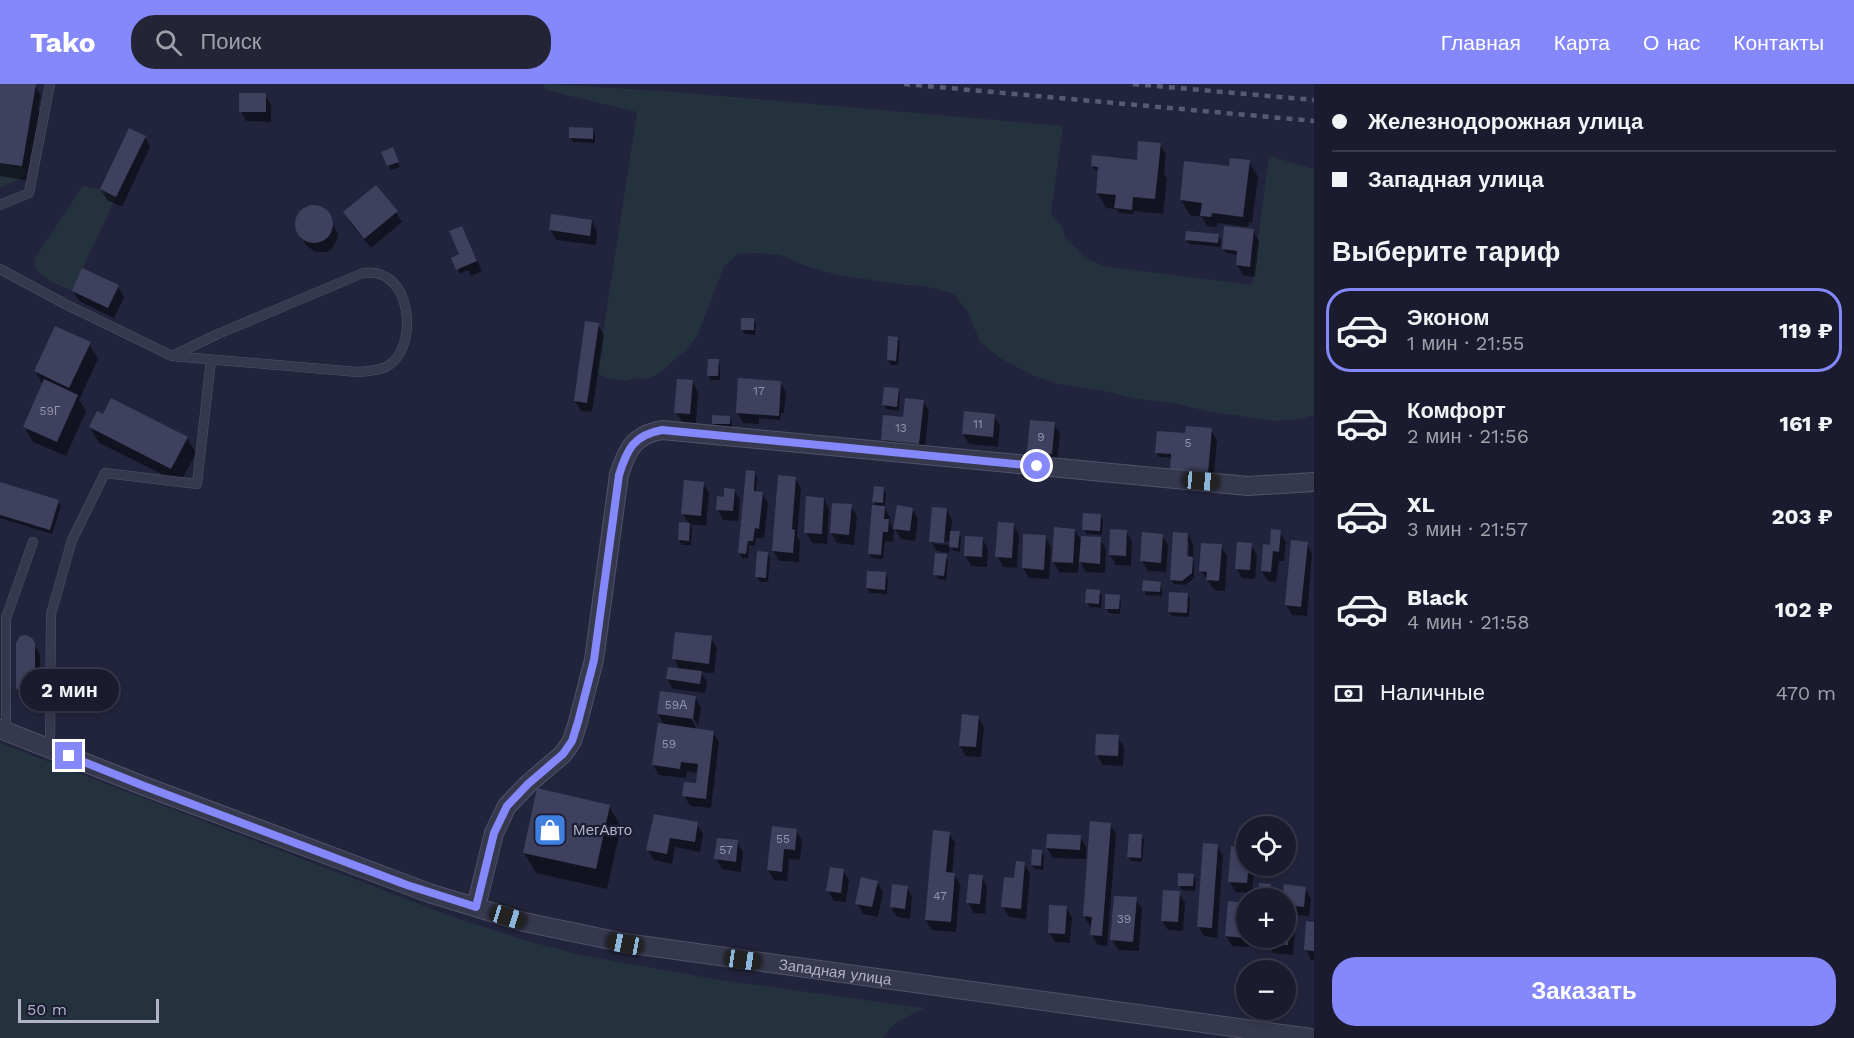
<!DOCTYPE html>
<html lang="ru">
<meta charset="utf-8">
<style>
:root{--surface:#1a1b2e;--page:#232436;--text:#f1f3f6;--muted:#9fa1aa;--line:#38394a;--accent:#8488fb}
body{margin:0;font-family:"Work Sans",sans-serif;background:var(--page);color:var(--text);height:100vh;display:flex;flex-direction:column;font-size:22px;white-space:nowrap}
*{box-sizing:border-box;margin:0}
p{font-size:20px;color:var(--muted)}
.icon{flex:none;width:33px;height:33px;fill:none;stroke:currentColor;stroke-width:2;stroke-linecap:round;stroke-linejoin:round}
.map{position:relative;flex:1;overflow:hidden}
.details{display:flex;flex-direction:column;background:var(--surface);width:540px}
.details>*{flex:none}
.banner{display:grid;align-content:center;height:132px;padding:0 18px;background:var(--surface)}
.tools{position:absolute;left:1236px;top:732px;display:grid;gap:12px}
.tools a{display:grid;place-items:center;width:60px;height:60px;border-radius:50%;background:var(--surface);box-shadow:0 3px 9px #0003,0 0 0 2px var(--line);font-size:30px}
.scale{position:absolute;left:18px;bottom:15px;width:141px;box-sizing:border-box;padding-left:6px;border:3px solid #b2b2c8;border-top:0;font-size:16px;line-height:21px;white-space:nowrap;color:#b2b2c8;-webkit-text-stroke:4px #1b1d32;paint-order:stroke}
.end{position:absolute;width:27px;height:27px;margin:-14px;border:8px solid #8488fb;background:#fff;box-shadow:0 0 0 3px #fff}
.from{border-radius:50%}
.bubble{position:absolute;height:42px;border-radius:21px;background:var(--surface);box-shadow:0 3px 9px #0003,0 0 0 2px var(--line);font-size:20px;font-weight:700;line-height:42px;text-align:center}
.car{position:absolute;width:18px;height:36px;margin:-18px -9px;border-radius:8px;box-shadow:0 0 4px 2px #0007;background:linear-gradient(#222 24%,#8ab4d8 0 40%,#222 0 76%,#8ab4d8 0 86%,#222 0)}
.banner b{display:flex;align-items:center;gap:21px;height:57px;font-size:22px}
.banner b+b{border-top:2px solid var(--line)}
.banner i{width:15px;height:15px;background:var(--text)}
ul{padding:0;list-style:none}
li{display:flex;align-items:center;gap:18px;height:84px;margin:0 12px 9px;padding:0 6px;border:3px solid transparent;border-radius:24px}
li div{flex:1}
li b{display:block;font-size:22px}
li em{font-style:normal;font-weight:700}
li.active{border-color:var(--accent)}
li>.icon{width:54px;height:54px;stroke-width:1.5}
h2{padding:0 18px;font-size:27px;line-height:72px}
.pay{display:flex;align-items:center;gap:15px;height:66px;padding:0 18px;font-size:22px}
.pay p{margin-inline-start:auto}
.button{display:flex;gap:12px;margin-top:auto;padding:12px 18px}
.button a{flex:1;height:69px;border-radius:24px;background:var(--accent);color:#fff;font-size:24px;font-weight:700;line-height:69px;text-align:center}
header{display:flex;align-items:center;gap:36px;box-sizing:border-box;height:84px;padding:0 30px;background:var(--accent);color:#fff}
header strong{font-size:28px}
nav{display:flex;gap:33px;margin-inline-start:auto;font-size:21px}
.search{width:420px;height:54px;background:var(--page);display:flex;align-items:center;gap:15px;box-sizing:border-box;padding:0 21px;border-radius:24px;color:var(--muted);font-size:22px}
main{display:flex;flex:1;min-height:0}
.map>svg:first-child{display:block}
</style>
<header>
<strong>Tako</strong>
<div class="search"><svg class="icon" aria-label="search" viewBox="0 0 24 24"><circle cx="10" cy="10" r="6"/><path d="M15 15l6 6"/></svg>Поиск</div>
<nav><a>Главная</a><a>Карта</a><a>О нас</a><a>Контакты</a></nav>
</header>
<main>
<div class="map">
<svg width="1314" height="954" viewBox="0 0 1314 954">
<rect width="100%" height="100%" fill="#22243d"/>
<g fill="#24323e">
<polygon points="544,0 665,7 1063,42 1051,130 1062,142 1065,154 1088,175 1103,182 1252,201 1269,72 1314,85 1314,331 1299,335 1276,337 1211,328 1173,319 1137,315 1100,306 1059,300 1032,291 1000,274 980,258 968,228 954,210 925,202 905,201 837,191 803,181 780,171 756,169 738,170 724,182 697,253 684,268 660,288 649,295 635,294 627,297 605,294 597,288 637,28 545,6"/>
<polygon points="0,79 22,82 27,89 16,97 0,104"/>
<path d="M83,102L100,105L116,113L72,207C58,200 31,192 35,174Z"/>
<polygon points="0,659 461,836 528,857 581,871 720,896 924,924 894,940 883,954 0,954"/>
</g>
<g fill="#0007" fill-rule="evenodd">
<polygon points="0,0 35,1 41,12 38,26 42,31 30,97 0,92"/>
<polygon points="265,10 271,21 271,38 246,37 241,27"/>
<polygon points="592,46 595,50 595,59 573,58 570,53"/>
<polygon points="145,53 150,63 122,123 107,116 101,105"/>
<polygon points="1160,60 1166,71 1164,89 1167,95 1163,130 1134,127 1134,130 1119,129 1117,125 1106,124 1097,108 1100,87 1095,86 1092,82 1139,78"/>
<polygon points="383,68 395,69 400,83 391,86"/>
<polygon points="1249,78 1258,93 1252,139 1249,138 1248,143 1218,139 1216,143 1207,142 1202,133 1190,131 1181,116"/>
<polygon points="312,123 317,123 327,129 338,150 337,155 332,165 327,168 315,168 306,161 299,150 296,139 301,128"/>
<polygon points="396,128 402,138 371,164 350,139 345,129"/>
<polygon points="592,137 597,148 596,161 556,156 550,145"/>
<polygon points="462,144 482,187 471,192 468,186 460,190 453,175 461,171"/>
<polygon points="1253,147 1259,157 1255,193 1243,191 1237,181 1238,171 1226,169 1223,165"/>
<polygon points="1218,152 1221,156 1220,163 1189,160 1186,155"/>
<polygon points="118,203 124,213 114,234 79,217 73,207"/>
<polygon points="753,236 756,240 755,251 745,250 742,246"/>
<polygon points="598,241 604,251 592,328 581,327 575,317"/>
<polygon points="897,254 900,259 898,281 891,281 888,276"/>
<polygon points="89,260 98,275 79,316 86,327 66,372 33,358 24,342 43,301 35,287"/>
<polygon points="718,277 720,281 720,296 711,296 708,291"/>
<polygon points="692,297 698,308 696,339 682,338 676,328"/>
<polygon points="780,298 786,308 784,329 781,329 780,336 759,334 759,340 743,339 737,328"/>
<polygon points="898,305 900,310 899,327 887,325 884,321"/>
<polygon points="923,317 929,327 924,369 888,366 883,355"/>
<polygon points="104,332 187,354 196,369 180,399 99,359 90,343"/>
<polygon points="994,332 1000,342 998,363 969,360 963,350"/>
<polygon points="729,333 732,338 732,344 716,344 714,339"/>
<polygon points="1054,340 1060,350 1057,380 1034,378 1028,368"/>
<polygon points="1211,346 1217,356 1213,400 1172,378 1170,374 1159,373 1156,369 1187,351"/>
<polygon points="754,388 757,393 756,409 762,409 768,419 764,454 756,454 755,462 749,461 748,474 742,474 740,469"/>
<polygon points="795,394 801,404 797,452 800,457 799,478 779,477 773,466"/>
<polygon points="0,399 58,417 61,422 52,450 0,434"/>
<polygon points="703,399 709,409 706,442 690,440 692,445 691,461 682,461 679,456 689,440 683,430"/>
<polygon points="883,404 886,409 885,424 890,434 890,439 894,447 893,458 885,457 883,475 872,474 869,470 877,423 874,418"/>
<polygon points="734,406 740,416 738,437 723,436 718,426 725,414"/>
<polygon points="824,415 829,425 827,460 812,459 806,448"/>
<polygon points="851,422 857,432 854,461 837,459 831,449"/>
<polygon points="912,425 918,435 915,457 901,455 895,445"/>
<path d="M947,426L952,436L951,448L959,449L961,453L960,468L953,467L950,462L949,469L937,467L931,457ZM935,457L952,458V461L935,460Z"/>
<polygon points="1100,431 1103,436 1102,451 1087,450 1084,446"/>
<polygon points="1013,440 1019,451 1017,484 1003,483 997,472"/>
<polygon points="1075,446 1082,458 1100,455 1106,465 1105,489 1086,488 1079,476 1078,489 1059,488 1053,477"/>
<polygon points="1126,447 1132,457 1131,482 1116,481 1110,471"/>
<polygon points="1280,448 1286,458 1284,477 1279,477 1276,498 1268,497 1262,487 1265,462 1271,463"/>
<path d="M1188,450L1193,460L1194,494L1185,501L1174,500L1171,495ZM1186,458H1189L1188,480H1185Z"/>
<polygon points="1162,451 1168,461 1166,488 1148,487 1142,477"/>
<polygon points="1045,453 1051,463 1049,495 1029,494 1023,484"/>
<polygon points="982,454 988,465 987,483 971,482 965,472"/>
<polygon points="1307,460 1312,470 1307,532 1292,531 1286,521"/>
<polygon points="1251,461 1257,471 1255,495 1242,494 1236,484"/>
<polygon points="1221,462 1227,472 1225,507 1214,506 1201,487"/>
<polygon points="767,469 770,474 768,498 760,498 757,493"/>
<polygon points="946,472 948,476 946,496 938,495 935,490"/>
<polygon points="885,490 888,494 887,510 870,509 867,504"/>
<polygon points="1160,499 1162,504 1162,512 1146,511 1144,506"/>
<polygon points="1099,507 1102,512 1101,524 1090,523 1087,519"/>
<polygon points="1187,510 1190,515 1189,533 1172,532 1169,528"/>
<polygon points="1119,512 1121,517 1120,530 1109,529 1106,524"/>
<polygon points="711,554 717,564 714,589 701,588 707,598 705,609 673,605 667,595 680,586 674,575"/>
<polygon points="31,555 40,571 40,614 24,614 18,604"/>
<polygon points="695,613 701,624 698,642 690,628 688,629 697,646 713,648 719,658 711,724 690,722 684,711 697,701 698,689 687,687 686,694 659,691 653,681 665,642 658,630"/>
<polygon points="978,633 984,643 981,673 966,672 960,662"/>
<polygon points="1118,653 1124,663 1123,682 1103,681 1097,671"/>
<polygon points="609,722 621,743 607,805 536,789 524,769"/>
<polygon points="655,732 697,740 703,750 700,768 675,763 672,780 654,776 648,766"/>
<polygon points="1110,740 1116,750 1107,862 1098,861 1092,851 1093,842 1090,842 1084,832"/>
<polygon points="796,746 802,756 800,776 789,775 787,797 774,796 768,786"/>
<polygon points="949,749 955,759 952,790 954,790 960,801 956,848 932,846 926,836"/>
<polygon points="1141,752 1144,756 1142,778 1131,777 1129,773"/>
<polygon points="1080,753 1086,763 1086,775 1053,774 1047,764"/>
<polygon points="737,758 743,768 741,788 722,785 716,775"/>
<polygon points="1217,762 1223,772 1217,854 1204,852 1198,842"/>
<polygon points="1232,764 1246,765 1246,782 1255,782 1252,809 1235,808 1230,797"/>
<polygon points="1041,767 1044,772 1043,786 1035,785 1032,781"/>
<polygon points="1024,779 1030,790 1026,835 1009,833 1003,823"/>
<polygon points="843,786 849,796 846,818 834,817 828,807"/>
<polygon points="1193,791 1196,796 1195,807 1182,806 1179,801"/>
<polygon points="982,793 987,803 985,830 974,829 968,819"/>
<polygon points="877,798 883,808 878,833 863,830 857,819"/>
<polygon points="1261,801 1270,802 1273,806 1273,814 1260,814"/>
<polygon points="1285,802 1305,804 1311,815 1309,832 1289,830 1286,824 1286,814 1284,814"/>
<polygon points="907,803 912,813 910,835 897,833 891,823"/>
<polygon points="1179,809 1185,819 1183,847 1168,846 1162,836"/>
<polygon points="1136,815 1142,825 1139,867 1118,866 1112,855"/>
<polygon points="1246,821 1246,854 1250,854 1249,863 1232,862 1226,852"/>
<polygon points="1066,823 1072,834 1070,859 1055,858 1049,848"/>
<polygon points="1286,837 1289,838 1295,848 1293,871 1273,869 1267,859 1268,854 1286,854"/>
<polygon points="1314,839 1314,876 1311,876 1306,866"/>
</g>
<g fill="#3e405d">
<polygon points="0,0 36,0 22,82 0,79"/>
<rect x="239" y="9" width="27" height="19"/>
<polygon points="569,43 593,44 593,55 569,54"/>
<polygon points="129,44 146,52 116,113 100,105"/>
<polygon points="1138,57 1161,59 1155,115 1133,113 1132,126 1114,124 1116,111 1096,109 1098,83 1091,82 1092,71 1137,76"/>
<polygon points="393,63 399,78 387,82 381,68"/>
<polygon points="1230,74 1250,76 1243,133 1212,129 1211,133 1200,132 1202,119 1180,116 1184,77 1229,82"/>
<polygon points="376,101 398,127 364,155 343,128"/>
<circle cx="314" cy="140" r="19"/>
<polygon points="551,130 592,136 590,152 549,146"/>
<polygon points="462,142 477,177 456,186 451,174 459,170 449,147"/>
<polygon points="1224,142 1254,145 1250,183 1236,181 1237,167 1222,165"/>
<polygon points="1186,147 1219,150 1218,159 1185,156"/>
<polygon points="82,184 119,201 108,224 72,207"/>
<rect x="741" y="234" width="13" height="12"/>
<polygon points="585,237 599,239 587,319 574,317"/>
<polygon points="55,242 91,258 69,304 34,287"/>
<polygon points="888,252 898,253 896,277 887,276"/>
<polygon points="708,275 719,275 718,292 707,292"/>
<polygon points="738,294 781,297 779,332 736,329"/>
<polygon points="44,295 78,311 57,358 23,343"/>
<polygon points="677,295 693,296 690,330 674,329"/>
<polygon points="884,303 899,304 897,323 882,321"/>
<polygon points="111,314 188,353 171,385 89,343 97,327 103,330"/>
<polygon points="905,314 924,316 919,360 881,356 883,331 903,333"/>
<polygon points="964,327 995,330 993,353 962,350"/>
<polygon points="712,331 730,332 730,340 712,340"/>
<polygon points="1030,336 1055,338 1052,370 1027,368"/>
<polygon points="1186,342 1212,344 1208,390 1170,388 1171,370 1155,369 1157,347 1185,349"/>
<polygon points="746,386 755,387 754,407 763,408 759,445 755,444 753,457 748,457 746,470 738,469"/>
<polygon points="778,391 796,393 792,445 795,446 793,469 772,467"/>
<polygon points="684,396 704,398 701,432 681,430"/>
<polygon points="0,398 59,416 50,446 0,431"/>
<polygon points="874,402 884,403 883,419 872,418"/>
<polygon points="724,404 735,405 733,427 716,426 717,412 724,413"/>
<polygon points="806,412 824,414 822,450 804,449"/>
<polygon points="832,419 852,420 849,451 830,449"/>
<polygon points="872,421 885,422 884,435 889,435 888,448 883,448 881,471 868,470"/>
<polygon points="897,421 913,424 910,447 893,445"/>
<polygon points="932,423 947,424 944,459 929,458"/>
<polygon points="1083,429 1101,430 1100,447 1082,446"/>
<polygon points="679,438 690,439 689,457 678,456"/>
<polygon points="998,438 1014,439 1012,474 995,473"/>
<polygon points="1054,443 1075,445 1073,479 1052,478"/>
<polygon points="1110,445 1127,446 1126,472 1109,471"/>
<polygon points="1271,445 1281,446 1279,468 1273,467 1271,488 1261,487 1263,460 1270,461"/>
<polygon points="950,447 960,447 958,464 949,463"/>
<polygon points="1142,448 1163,450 1161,479 1140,477"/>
<polygon points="1173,448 1188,449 1187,472 1193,473 1192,489 1182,497 1170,496"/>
<polygon points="1023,450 1046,451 1044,486 1022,484"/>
<polygon points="965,452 983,453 982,473 964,472"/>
<polygon points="1081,452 1101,453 1100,480 1079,478"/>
<polygon points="1291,456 1308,458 1301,523 1285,521"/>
<polygon points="1237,458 1252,459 1250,486 1235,485"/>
<polygon points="1201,459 1222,460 1219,497 1206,496 1207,488 1199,487"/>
<polygon points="757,467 768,468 766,494 755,493"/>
<polygon points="935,469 947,470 944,492 933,491"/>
<polygon points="867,487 886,488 885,506 866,504"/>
<polygon points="1143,496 1161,498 1160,508 1142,507"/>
<polygon points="1086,505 1100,506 1099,520 1085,519"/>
<polygon points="1169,508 1188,509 1187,529 1168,528"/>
<polygon points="1105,510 1120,511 1119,525 1105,525"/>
<polygon points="675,548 712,552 709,580 672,575"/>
<polygon points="26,551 32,554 35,559 35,604 16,605 16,559 20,552"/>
<polygon points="668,583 702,587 700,600 666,595"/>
<polygon points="660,607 696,612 693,635 657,630"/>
<polygon points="962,630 979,632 976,663 959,662"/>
<polygon points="658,639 714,647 706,715 682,712 684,698 696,699 698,680 681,678 680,685 652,681"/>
<polygon points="1096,650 1119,651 1118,672 1095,671"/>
<polygon points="537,704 610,721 596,785 523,769"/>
<polygon points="654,730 698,738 695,758 670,754 667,770 646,766"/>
<polygon points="1090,737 1111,739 1102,852 1090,851 1092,833 1083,832"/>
<polygon points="772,742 797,745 795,766 784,765 782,788 767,786"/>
<polygon points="933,746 950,748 946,788 955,789 951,838 925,836"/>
<polygon points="1047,750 1081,751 1080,766 1046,764"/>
<polygon points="1129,750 1142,750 1141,774 1127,773"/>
<polygon points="717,754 738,756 736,778 714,775"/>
<polygon points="1203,759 1218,760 1212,844 1197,843"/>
<polygon points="1231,762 1246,764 1246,782 1249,782 1247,799 1228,798"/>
<polygon points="1032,765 1042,766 1041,782 1031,781"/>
<polygon points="1016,777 1025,778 1021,825 1001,823 1004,793 1014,794"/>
<polygon points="830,783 844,785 841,809 826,807"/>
<polygon points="1178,789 1194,790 1193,802 1178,802"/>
<polygon points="969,790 983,791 980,820 966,819"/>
<polygon points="861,793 878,797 872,823 855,820"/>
<polygon points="1259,799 1271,800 1271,814 1258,814"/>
<polygon points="892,800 908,802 905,825 890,823"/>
<polygon points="1284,800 1306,803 1304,823 1286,821 1286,814 1282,814"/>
<polygon points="1163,806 1180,807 1178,838 1161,837"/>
<polygon points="1114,812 1137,813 1133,858 1110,856"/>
<polygon points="1228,817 1246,819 1244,854 1225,852"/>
<polygon points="1049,821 1067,822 1065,850 1048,849"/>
<polygon points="1286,836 1290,836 1288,861 1266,859 1266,854 1286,854"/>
<polygon points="1306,837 1314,838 1314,867 1304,866"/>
</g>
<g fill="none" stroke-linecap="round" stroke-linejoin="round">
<g stroke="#515268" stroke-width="10">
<g id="service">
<polyline points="0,121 29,109 50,0"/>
<path d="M0,185L65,220L172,272L358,288C367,287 377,287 386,283C420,266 413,181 363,189L218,250L172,272"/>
<polyline points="6,647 6,534 33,458"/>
<polyline points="50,664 51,530 72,456 105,389 197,400 211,276"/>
</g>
</g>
<g stroke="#515268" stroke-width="20">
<g id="minor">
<path id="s1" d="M0,645L144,702L429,809L524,838L625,859L1311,954"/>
<path d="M476,823L494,749L507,722L528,700L563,670L572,657L578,638L594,576L619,391C627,365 634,351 662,346L1248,402L1314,398"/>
</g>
</g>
<use href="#service" stroke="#36384d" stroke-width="9"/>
<use href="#minor" stroke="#36384d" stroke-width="18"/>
<g stroke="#585a74" stroke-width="4.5" stroke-dasharray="6 6" stroke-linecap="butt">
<polyline points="904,0 1314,37"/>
<polyline points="1133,0 1314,16"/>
</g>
</g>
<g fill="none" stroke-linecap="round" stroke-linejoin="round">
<path stroke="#8488fb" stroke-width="8" d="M69,672L144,702L407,801L476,823L494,749L507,722L528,700L563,670L572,657L578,638L594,576L619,391C627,365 634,351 662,346L1037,382"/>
</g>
<defs>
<g id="shop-square" transform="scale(1.725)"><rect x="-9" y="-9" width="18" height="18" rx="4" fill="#3f7fe0" stroke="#1b1d32"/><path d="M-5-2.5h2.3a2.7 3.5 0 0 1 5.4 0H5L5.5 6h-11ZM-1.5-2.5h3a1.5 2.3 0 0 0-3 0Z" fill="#fff"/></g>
</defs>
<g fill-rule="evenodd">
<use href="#shop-square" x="550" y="746"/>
</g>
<g text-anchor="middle" stroke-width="4.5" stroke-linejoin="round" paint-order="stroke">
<g font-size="12" fill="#9596ad">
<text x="759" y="311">17</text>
<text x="50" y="331">59Г</text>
<text x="978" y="344">11</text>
<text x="901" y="348">13</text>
<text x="1041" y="357">9</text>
<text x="1188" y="363">5</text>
<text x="676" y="625">59А</text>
<text x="669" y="664">59</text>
<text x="783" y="759">55</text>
<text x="726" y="770">57</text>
<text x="940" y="816">47</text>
<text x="1124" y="839">39</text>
</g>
<g font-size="15" fill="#b2b2c8" stroke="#1b1d32" text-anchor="start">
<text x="573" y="751">МегАвто</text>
</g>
<g font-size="15" fill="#b2b2c8" stroke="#1b1d32">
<text dy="5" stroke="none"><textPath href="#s1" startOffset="874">Западная улица</textPath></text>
</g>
</g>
</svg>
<div class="tools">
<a><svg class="icon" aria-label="locate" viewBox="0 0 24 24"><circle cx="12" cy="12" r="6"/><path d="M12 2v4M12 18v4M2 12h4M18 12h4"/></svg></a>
<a>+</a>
<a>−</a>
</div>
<div class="scale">50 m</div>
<i class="end from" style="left:1037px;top:382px"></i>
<i class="end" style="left:69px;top:672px"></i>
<div class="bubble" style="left:20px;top:585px;width:99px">2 мин</div>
<i class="car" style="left:1201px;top:397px;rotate:95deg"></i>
<i class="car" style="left:508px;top:833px;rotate:107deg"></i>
<i class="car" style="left:625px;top:860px;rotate:281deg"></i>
<i class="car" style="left:743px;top:876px;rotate:98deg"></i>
</div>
<section class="details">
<div class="banner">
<b><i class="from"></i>Железнодорожная улица</b>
<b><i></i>Западная улица</b>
</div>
<h2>Выберите тариф</h2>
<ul>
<li class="active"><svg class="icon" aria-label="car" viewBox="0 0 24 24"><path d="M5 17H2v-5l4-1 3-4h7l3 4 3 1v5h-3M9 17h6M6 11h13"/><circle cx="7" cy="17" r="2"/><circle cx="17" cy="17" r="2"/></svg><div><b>Эконом</b><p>1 мин · 21:55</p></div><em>119 ₽</em></li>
<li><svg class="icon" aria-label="car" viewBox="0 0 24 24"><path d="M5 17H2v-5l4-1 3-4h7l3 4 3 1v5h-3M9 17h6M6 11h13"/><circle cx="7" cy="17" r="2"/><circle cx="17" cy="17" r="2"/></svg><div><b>Комфорт</b><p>2 мин · 21:56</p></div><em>161 ₽</em></li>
<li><svg class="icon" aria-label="car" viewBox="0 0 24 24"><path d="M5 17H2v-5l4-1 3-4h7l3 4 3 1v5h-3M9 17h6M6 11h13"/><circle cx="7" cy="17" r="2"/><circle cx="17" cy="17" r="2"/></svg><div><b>XL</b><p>3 мин · 21:57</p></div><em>203 ₽</em></li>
<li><svg class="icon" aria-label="car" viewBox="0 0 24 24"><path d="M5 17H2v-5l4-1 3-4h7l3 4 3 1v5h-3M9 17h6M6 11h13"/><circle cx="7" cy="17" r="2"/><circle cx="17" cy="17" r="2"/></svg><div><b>Black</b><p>4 мин · 21:58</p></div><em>102 ₽</em></li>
</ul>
<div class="pay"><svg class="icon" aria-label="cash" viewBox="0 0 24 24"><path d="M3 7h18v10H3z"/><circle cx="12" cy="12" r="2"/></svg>Наличные<p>470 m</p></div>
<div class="button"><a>Заказать</a></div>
</section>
</main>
